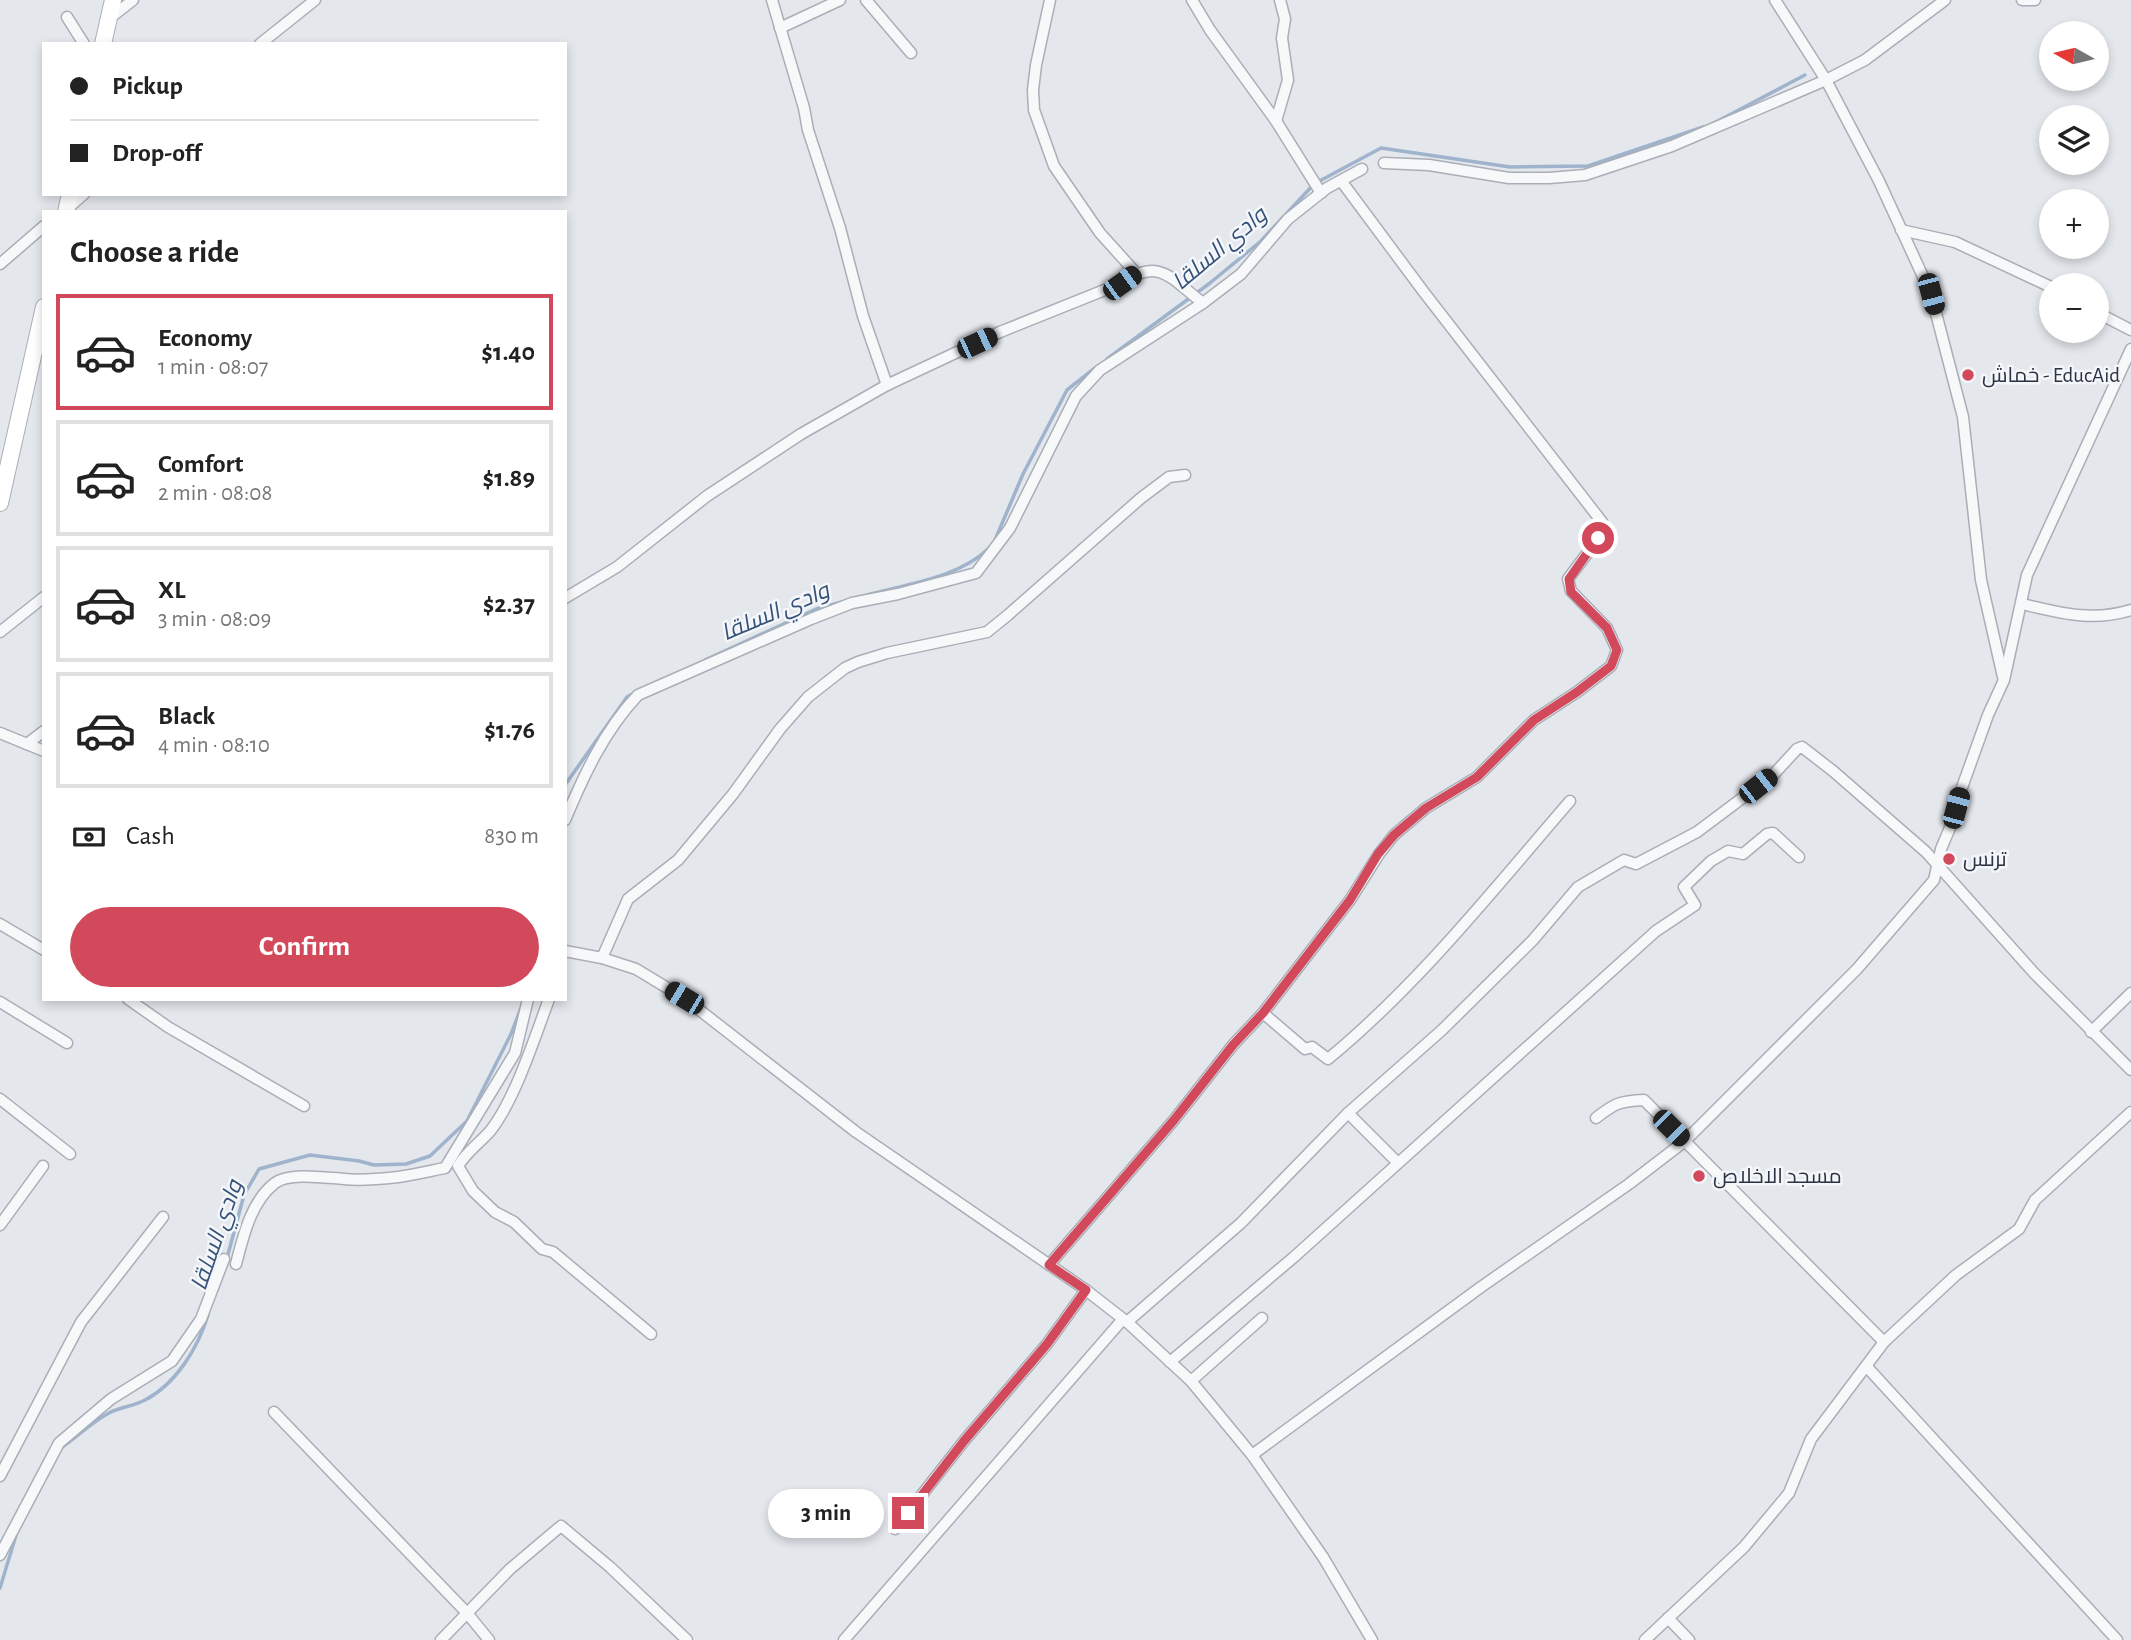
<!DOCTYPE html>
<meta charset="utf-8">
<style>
:root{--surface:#fff;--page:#f6f6f6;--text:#222;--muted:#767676;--line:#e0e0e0;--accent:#d1495b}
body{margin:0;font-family:"Alegreya Sans",Cairo,sans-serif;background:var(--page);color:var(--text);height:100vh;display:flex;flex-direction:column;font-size:26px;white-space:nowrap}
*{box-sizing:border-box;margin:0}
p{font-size:23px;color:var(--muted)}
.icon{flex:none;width:38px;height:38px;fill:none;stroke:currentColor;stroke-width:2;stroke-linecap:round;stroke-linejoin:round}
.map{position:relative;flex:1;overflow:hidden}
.sheet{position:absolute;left:42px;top:210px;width:525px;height:791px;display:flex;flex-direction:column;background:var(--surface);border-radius:0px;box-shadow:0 4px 10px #0003}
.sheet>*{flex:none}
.banner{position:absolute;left:42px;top:42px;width:525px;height:154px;border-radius:0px;box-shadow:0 4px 10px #0003;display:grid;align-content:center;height:154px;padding:0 28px;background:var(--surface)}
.needle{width:46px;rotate:278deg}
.controls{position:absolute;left:2039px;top:21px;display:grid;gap:14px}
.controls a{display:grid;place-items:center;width:70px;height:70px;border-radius:50%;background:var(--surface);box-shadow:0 4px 10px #0003;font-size:35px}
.end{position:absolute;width:32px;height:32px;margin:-16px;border:9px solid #d1495b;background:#fff;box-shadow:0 0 0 4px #fff}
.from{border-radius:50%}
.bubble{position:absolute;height:49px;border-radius:24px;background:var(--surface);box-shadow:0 4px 10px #0003;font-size:23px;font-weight:700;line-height:49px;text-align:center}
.car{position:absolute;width:21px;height:42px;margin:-21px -10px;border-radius:9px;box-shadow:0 0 5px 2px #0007;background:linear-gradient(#222 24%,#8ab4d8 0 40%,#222 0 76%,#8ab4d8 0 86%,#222 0)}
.banner b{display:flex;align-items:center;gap:24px;height:66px;font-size:26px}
.banner b+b{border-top:2px solid var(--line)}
.banner i{width:18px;height:18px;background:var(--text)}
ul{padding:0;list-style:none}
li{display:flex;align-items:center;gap:21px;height:116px;margin:0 14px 10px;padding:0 14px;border:4px solid var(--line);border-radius:0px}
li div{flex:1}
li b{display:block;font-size:26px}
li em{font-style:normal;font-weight:700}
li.active{border-color:var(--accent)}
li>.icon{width:63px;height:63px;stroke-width:1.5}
h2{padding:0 28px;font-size:32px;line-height:84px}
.pay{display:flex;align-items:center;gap:18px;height:77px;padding:0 28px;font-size:26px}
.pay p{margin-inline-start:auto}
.cta{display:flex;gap:14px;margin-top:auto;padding:14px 28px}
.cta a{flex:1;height:80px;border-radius:42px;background:var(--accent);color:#fff;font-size:28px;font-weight:700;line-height:80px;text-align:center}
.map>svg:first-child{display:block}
</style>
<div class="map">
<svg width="2131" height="1640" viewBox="0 0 2131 1640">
<rect width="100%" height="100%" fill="#e4e7ec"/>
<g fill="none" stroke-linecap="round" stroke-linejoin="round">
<g stroke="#9fb4cc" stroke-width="3.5">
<polyline points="1714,123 1805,75"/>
<polyline points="1107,359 1210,283 1261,241 1314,184 1381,148 1510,167 1588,166 1703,127"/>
<polyline points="995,540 1023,474 1067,390 1095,368"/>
<path d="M867,595C906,584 958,578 988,549"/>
<polyline points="705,660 816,609 842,602"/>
<polyline points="565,785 627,697 634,693"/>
<polyline points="227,1258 244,1195 259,1169 310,1155 359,1161 374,1165 406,1164 430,1156 467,1121 511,1034 521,1008"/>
<path d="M61,1448C77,1437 92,1422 109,1413C120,1407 134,1406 145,1400C176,1384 198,1348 208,1315"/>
<polyline points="0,1588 17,1532"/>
</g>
<g stroke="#a9aeb7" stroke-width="13">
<g id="street">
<polyline points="772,0 804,108 808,130 840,228 863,316 887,385"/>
<polyline points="866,0 911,53"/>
<polyline points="1050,0 1036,65 1033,90 1034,110 1054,166 1100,233 1136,273"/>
<polyline points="1192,0 1210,30 1276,121 1321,193"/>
<polyline points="1775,0 1826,80 1879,181 1931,294 1963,417 1981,580 2003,677"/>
<polyline points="2022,0 2035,0"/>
<polyline points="67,17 84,44"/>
<polyline points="110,18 133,0"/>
<polyline points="780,28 840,0"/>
<polyline points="260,44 315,0"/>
<polyline points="1276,121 1288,80 1282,38 1285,19 1280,0"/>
<polyline points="1384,163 1429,165 1509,178 1549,178 1585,175 1672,146 1826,80 1865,60 1945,0"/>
<polyline points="67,209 84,194"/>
<polyline points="1901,230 1955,242 2051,287"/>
<polyline points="0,264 44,226"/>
<polyline points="2096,312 2131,330"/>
<path d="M565,598L617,567L707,496L801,434L887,385L1000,332L1122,283C1160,256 1172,280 1203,303"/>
<path d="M2022,604C2061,613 2092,622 2131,610"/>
<polyline points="0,632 44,597"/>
<polyline points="0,733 44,751"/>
<polyline points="27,744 44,731"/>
<path d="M565,820C584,775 604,731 638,695L811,619L852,603L898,594L976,573L1010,528L1076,396L1100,370L1203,303L1241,274L1288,219L1327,188L1362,169"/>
<polyline points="0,924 44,950"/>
<polyline points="565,951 602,958 636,969 684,998 856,1132 1086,1290 1127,1322 1191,1381 1252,1455 1323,1557 1372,1640"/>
<polyline points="602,958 628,899 678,860 733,794 780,729 808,697 845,668 858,662 887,653 987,632 1008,615 1141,498 1169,477 1185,475"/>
<polyline points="128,999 168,1027 304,1106"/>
<path d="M549,999C535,1037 515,1099 491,1130C480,1143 467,1151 458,1166L473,1191L495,1212L514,1222L542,1249L553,1252L651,1334"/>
<polyline points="0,1002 67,1043"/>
<path d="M1263,1013L1305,1049L1312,1047L1328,1059C1419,984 1493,890 1570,801"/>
<polyline points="2091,1032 2131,993"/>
<polyline points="0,1099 70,1154"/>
<polyline points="1348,1113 1397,1162"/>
<path d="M1596,1118C1615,1103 1620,1101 1644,1100L1884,1342"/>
<polyline points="0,1225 43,1166"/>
<path d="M236,1264C243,1237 251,1201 275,1183C290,1172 326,1178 344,1179C361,1181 380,1179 398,1177C414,1175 430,1171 445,1168L515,1053L528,999"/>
<polyline points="1049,1265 1174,1120 1233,1045 1263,1013 1350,900 1379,854 1394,835 1426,808 1477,777 1534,720 1577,692 1611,666 1617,650 1607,628 1571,591 1568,579 1604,531 1602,522 1423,291 1342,182"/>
<polyline points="1127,1322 1241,1223 1348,1113 1442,1030 1533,940 1578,887 1624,860 1636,864 1697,832 1773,775 1797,749 1802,747 1833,771 1926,852 2034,973 2131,1070"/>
<polyline points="1170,1362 1294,1257 1656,931 1695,905 1684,887 1711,861 1728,851 1743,854 1767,834 1773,833 1799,857"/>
<polyline points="1867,1367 2117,1640"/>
<polyline points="1191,1381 1262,1318"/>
<polyline points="274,1412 467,1613 489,1640"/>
<polyline points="1252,1455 1481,1287 1629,1184 1685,1141 1857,969 1934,880 1941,849 1952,823 1960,793 1988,715 2004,680 2027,575 2131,349"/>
<polyline points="0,1476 81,1322 163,1217"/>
<polyline points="895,1529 964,1441 1047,1344 1086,1290"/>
<polyline points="0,1555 59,1443 111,1399 172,1361 201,1319 224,1259"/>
<polyline points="1668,1618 1689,1640"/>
<polyline points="441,1640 510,1569 561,1526 610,1567 687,1640"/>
<polyline points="844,1640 1123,1319"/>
<polyline points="1645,1640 1744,1547 1789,1493 1811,1439 1884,1342 1956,1275 2019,1229 2035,1200 2131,1112"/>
</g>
</g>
<g stroke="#a9aeb7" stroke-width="18">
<g id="secondary">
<polyline points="103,44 113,0"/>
<polyline points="66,212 70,194"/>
<polyline points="0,503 44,307"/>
</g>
</g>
<use href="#street" stroke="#f7f8fa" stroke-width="10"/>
<use href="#secondary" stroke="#fff" stroke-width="16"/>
</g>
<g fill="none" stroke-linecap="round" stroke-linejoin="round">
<polyline stroke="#d1495b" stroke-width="9" points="908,1513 964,1441 1047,1344 1086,1290 1049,1265 1174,1120 1233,1045 1263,1013 1350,900 1378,854 1394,835 1426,808 1477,777 1534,720 1577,692 1611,666 1617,650 1607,628 1571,592 1569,579 1598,538"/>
</g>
<g fill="#d1495b" stroke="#f4f6f9" stroke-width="2.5">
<circle cx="1968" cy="375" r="7"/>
<circle cx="1949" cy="859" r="7"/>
<circle cx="1699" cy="1176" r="7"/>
</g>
<g text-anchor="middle" stroke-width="5" stroke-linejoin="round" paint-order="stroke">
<g font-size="21" fill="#2b3445" stroke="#f4f6f9" text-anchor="start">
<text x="1982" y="382">خماش - EducAid</text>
<text x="1963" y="866">ترنس</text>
<text x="1713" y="1183">مسجد الاخلاص</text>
</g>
<g font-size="23" font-style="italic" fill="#34527a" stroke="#f4f6f9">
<text transform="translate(1219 248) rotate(-40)" y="8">وادي السلقا</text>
<text transform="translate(775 611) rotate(-23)" y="8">وادي السلقا</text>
<text transform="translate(216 1235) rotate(-71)" y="8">وادي السلقا</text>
</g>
</g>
</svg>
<div class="controls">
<a><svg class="needle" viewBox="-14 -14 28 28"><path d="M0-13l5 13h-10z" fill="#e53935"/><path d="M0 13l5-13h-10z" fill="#767676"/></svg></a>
<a><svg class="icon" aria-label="layers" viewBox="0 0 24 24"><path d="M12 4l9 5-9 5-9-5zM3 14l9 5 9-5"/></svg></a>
<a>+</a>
<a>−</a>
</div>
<i class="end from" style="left:1598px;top:538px"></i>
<i class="end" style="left:908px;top:1513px"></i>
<div class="bubble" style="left:768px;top:1489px;width:116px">3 min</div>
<i class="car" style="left:1122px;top:283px;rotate:54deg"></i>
<i class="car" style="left:1931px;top:294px;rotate:165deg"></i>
<i class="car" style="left:977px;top:343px;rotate:65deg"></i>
<i class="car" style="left:1758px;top:786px;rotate:52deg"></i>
<i class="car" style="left:1956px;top:808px;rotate:15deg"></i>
<i class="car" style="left:684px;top:998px;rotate:301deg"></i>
<i class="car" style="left:1671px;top:1128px;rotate:135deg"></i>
<div class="banner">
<b><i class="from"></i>Pickup</b>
<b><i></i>Drop-off</b>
</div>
<section class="sheet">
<h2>Choose a ride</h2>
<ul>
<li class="active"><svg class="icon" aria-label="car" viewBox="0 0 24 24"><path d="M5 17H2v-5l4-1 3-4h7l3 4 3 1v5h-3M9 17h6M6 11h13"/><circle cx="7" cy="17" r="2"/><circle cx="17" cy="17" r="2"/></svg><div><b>Economy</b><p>1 min · 08:07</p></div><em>$1.40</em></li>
<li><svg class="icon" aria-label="car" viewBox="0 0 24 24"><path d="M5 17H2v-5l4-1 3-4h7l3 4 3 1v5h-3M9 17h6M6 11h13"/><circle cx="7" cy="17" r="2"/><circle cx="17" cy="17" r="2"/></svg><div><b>Comfort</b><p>2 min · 08:08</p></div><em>$1.89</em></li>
<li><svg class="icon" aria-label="car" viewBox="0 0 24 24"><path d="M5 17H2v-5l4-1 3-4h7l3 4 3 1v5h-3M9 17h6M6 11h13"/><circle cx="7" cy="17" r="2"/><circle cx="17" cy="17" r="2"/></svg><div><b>XL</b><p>3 min · 08:09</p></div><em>$2.37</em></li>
<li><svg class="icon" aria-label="car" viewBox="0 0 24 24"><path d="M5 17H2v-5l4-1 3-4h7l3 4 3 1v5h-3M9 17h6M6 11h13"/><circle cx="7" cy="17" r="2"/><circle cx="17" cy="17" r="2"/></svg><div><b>Black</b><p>4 min · 08:10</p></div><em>$1.76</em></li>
</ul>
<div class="pay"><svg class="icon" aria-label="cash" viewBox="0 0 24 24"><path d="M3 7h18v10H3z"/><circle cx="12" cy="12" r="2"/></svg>Cash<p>830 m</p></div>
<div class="cta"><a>Confirm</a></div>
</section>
</div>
